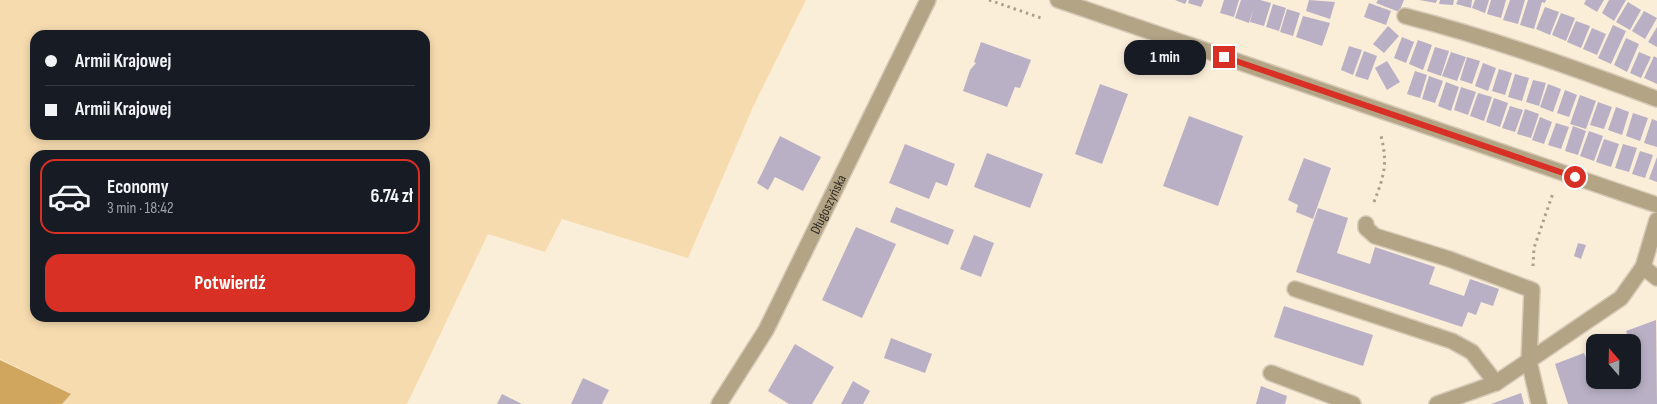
<!DOCTYPE html>
<html lang="pl">
<meta charset="utf-8">
<style>
:root{--surface:#171b24;--page:#242831;--text:#f1f3f6;--muted:#9ea1a6;--line:#363941;--accent:#d93025}
body{margin:0;font-family:"Sofia Sans Condensed",sans-serif;background:var(--page);color:var(--text);height:100vh;display:flex;flex-direction:column;font-size:19px;white-space:nowrap}
*{box-sizing:border-box;margin:0}
p{font-size:16px;color:var(--muted)}
.icon{flex:none;width:28px;height:28px;fill:none;stroke:currentColor;stroke-width:2;stroke-linecap:round;stroke-linejoin:round}
.map{position:relative;flex:1;overflow:hidden}
.details{position:absolute;left:30px;top:150px;width:400px;height:172px;display:flex;flex-direction:column;background:var(--surface);border-radius:15px;box-shadow:0 2px 8px #0003}
.details>*{flex:none}
.hud{position:absolute;left:30px;top:30px;width:400px;height:110px;border-radius:15px;box-shadow:0 2px 8px #0003;display:grid;align-content:center;height:110px;padding:0 15px;background:var(--surface)}
.needle{width:32px;rotate:340deg}
.fabs{position:absolute;left:1586px;top:334px;display:grid;gap:10px}
.fabs a{display:grid;place-items:center;width:55px;height:55px;border-radius:10px;background:var(--surface);box-shadow:0 2px 8px #0003;font-size:25px}
.end{position:absolute;width:22px;height:22px;margin:-11px;border:6px solid #d93025;background:#fff;box-shadow:0 0 0 2px #fff}
.from{border-radius:50%}
.bubble{position:absolute;height:35px;border-radius:15px;background:var(--surface);box-shadow:0 2px 8px #0003;font-size:16px;font-weight:700;line-height:35px;text-align:center}
.hud b{display:flex;align-items:center;gap:18px;height:48px;font-size:19px}
.hud b+b{border-top:1px solid var(--line)}
.hud i{width:12px;height:12px;background:var(--text)}
ul{padding:9px 0 0;list-style:none}
li{display:flex;align-items:center;gap:15px;height:75px;margin:0 10px 8px;padding:0 5px;border:2px solid transparent;border-radius:15px}
li div{flex:1}
li b{display:block;font-size:19px}
li em{font-style:normal;font-weight:700}
li.active{border-color:var(--accent)}
li>.icon{width:45px;height:45px;stroke-width:1.5}
.action{display:flex;gap:10px;margin-top:auto;padding:10px 15px}
.action a{flex:1;height:58px;border-radius:15px;background:var(--accent);color:#fff;font-size:20px;font-weight:700;line-height:58px;text-align:center}
.map>svg:first-child{display:block}
</style>
<div class="map">
<svg width="1657" height="404" viewBox="0 0 1657 404">
<rect width="100%" height="100%" fill="#fbeed9"/>
<path fill="#f6dbaf" fill-rule="evenodd" d="M0,0H806L753,107L688,258L562,219L545,252L488,234L407,404H62L71,394L0,359ZM35,35H425V135H35ZM35,155H425V318H35Z"/>
<polygon fill="#d0a65f" points="0,360 71,394 62,404 0,404"/>
<g fill="#b9b0c5">
<polygon points="1175,0 1187,0 1185,4"/>
<polygon points="1189,0 1204,0 1201,7 1188,3"/>
<polygon points="1224,0 1239,0 1234,17 1220,13"/>
<polygon points="1241,0 1260,0 1271,3 1264,26 1250,22 1253,10 1249,23 1235,18"/>
<polygon points="1309,0 1335,2 1330,19 1306,11"/>
<polygon points="1378,0 1404,0 1399,12 1376,3"/>
<polygon points="1419,0 1437,0 1436,3"/>
<polygon points="1440,0 1454,0 1453,5 1439,4"/>
<polygon points="1458,0 1472,0 1471,8 1456,4"/>
<polygon points="1475,0 1489,0 1485,13 1472,8"/>
<polygon points="1491,0 1506,0 1501,18 1487,14"/>
<polygon points="1510,0 1525,0 1518,24 1503,20"/>
<polygon points="1528,0 1546,0 1545,3 1542,2 1534,29 1520,25"/>
<polygon points="1586,0 1604,0 1597,12 1584,4"/>
<polygon points="1609,0 1626,0 1614,21 1602,13"/>
<polygon points="1628,2 1641,10 1630,30 1616,22"/>
<polygon points="1369,3 1391,11 1386,25 1364,17"/>
<polygon points="1273,4 1286,8 1279,31 1266,27"/>
<polygon points="1545,7 1559,12 1550,35 1536,29"/>
<polygon points="1287,9 1300,13 1293,36 1280,32"/>
<polygon points="1644,11 1657,18 1645,39 1632,31"/>
<polygon points="1561,13 1575,18 1566,41 1552,35"/>
<polygon points="1303,16 1330,23 1322,46 1296,37"/>
<polygon points="1576,21 1590,26 1581,48 1567,42"/>
<polygon points="1613,25 1626,31 1611,64 1598,58"/>
<polygon points="1388,26 1399,36 1384,53 1373,44"/>
<polygon points="1657,27 1657,47 1648,42"/>
<polygon points="1592,28 1606,34 1597,55 1583,49"/>
<polygon points="1402,37 1414,42 1406,63 1394,58"/>
<polygon points="1626,38 1639,44 1627,72 1614,65"/>
<polygon points="1418,40 1432,45 1423,70 1409,64"/>
<polygon points="981,42 1031,60 1020,88 1015,87 1007,107 963,91 970,70 976,63 974,62"/>
<polygon points="1349,46 1362,50 1353,75 1341,70"/>
<polygon points="1435,47 1449,51 1441,76 1427,71"/>
<polygon points="1364,51 1377,56 1368,80 1355,76"/>
<polygon points="1451,52 1466,57 1457,81 1442,76"/>
<polygon points="1639,52 1651,57 1641,78 1630,73"/>
<polygon points="1654,56 1657,58 1657,84 1644,78"/>
<polygon points="1467,57 1480,61 1472,84 1460,80"/>
<polygon points="1387,61 1400,82 1387,90 1375,68"/>
<polygon points="1483,63 1496,68 1488,91 1475,86"/>
<polygon points="1499,69 1512,73 1505,95 1492,91"/>
<polygon points="1415,71 1427,75 1420,98 1407,94"/>
<polygon points="1515,74 1529,78 1522,101 1508,97"/>
<polygon points="1429,76 1443,81 1435,103 1422,99"/>
<polygon points="1533,80 1546,83 1539,106 1526,102"/>
<polygon points="1446,82 1459,87 1451,111 1438,106"/>
<polygon points="1100,84 1128,94 1102,164 1075,154"/>
<polygon points="1548,84 1561,89 1553,112 1540,107"/>
<polygon points="1461,87 1476,92 1468,115 1454,110"/>
<polygon points="1565,90 1577,95 1569,117 1557,113"/>
<polygon points="1478,93 1492,97 1484,121 1470,116"/>
<polygon points="1580,95 1596,101 1586,129 1570,124"/>
<polygon points="1494,98 1508,103 1500,127 1486,122"/>
<polygon points="1598,102 1612,107 1604,129 1590,125"/>
<polygon points="1510,106 1523,110 1515,132 1502,128"/>
<polygon points="1616,107 1629,112 1622,135 1608,130"/>
<polygon points="1525,109 1539,114 1531,138 1517,134"/>
<polygon points="1633,113 1648,118 1640,141 1626,136"/>
<polygon points="1189,116 1243,136 1218,206 1163,186"/>
<polygon points="1540,117 1552,122 1544,144 1532,140"/>
<polygon points="1652,119 1657,121 1657,147 1644,143"/>
<polygon points="1556,123 1569,127 1561,149 1548,145"/>
<polygon points="1573,126 1586,131 1578,155 1565,151"/>
<polygon points="1589,131 1603,136 1594,161 1580,156"/>
<polygon points="780,136 821,157 803,191 775,177 768,190 757,183"/>
<polygon points="1604,139 1619,144 1611,167 1596,162"/>
<polygon points="905,144 955,164 947,186 936,182 929,199 889,183"/>
<polygon points="1623,144 1637,148 1629,172 1615,168"/>
<polygon points="1640,151 1653,155 1645,178 1632,174"/>
<polygon points="987,153 1043,174 1030,208 974,187"/>
<polygon points="1657,157 1657,182 1649,179"/>
<polygon points="1304,158 1331,168 1313,219 1296,212 1298,205 1288,200"/>
<polygon points="896,207 954,230 948,245 890,222"/>
<polygon points="1318,208 1348,218 1337,253 1370,264 1375,247 1435,267 1429,284 1458,294 1464,296 1470,279 1499,289 1493,306 1481,302 1476,315 1468,312 1462,327 1296,272"/>
<polygon points="856,227 896,244 862,318 822,300"/>
<polygon points="974,235 994,243 981,277 960,269"/>
<polygon points="1578,243 1586,245 1581,259 1574,256"/>
<polygon points="1284,306 1373,335 1363,366 1274,337"/>
<polygon points="1656,320 1657,404 1568,404 1555,364 1584,353 1590,368 1595,366 1595,380 1632,380 1632,342 1630,342 1626,331"/>
<polygon points="891,338 932,354 925,373 884,358"/>
<polygon points="795,344 834,367 812,404 789,404 768,391"/>
<polygon points="583,378 609,390 602,404 571,404"/>
<polygon points="853,381 870,391 863,404 841,404"/>
<polygon points="1261,386 1287,396 1285,404 1256,404"/>
<polygon points="1521,393 1524,404 1491,404"/>
<polygon points="502,394 522,404 497,404"/>
</g>
<g fill="none" stroke-linecap="round" stroke-linejoin="round">
<g stroke="#d7cbb8" stroke-width="18">
<g id="minor">
<polyline points="1058,0 1657,205"/>
<path d="M1405,16C1491,38 1574,68 1657,99"/>
<polyline points="1366,224 1366,228 1375,236 1449,259 1532,290 1529,361 1539,404"/>
<polyline points="1643,267 1657,278"/>
<polyline points="1295,289 1452,341 1472,352 1496,383"/>
<polyline points="1271,373 1353,404"/>
<path id="s1" d="M719,404L766,330L928,0"/>
<polyline points="1437,404 1496,383 1621,298 1643,267 1657,220"/>
</g>
</g>
<g stroke="#aaa090" stroke-width="3" stroke-dasharray="2.5 4" stroke-linecap="butt">
<polyline points="989,0 1041,18"/>
<path d="M1374,202C1384,176 1388,164 1381,136"/>
<polyline points="1533,266 1534,248 1553,193"/>
</g>
<use href="#minor" stroke="#b3a486" stroke-width="15"/>
</g>
<g fill="none" stroke-linecap="round" stroke-linejoin="round">
<polyline stroke="#d93025" stroke-width="6" points="1224,57 1575,177"/>
</g>
<g text-anchor="middle" stroke-width="4" stroke-linejoin="round" paint-order="stroke">
<g font-size="14" fill="#312c24" stroke="#fdfdfd">
<text dy="5" stroke="none"><textPath href="#s1" startOffset="228">Długoszyńska</textPath></text>
</g>
</g>
</svg>
<div class="fabs">
<a><svg class="needle" viewBox="-14 -14 28 28"><path d="M0-13l5 13h-10z" fill="#e53935"/><path d="M0 13l5-13h-10z" fill="#9ea1a6"/></svg></a>
</div>
<i class="end from" style="left:1575px;top:177px"></i>
<i class="end" style="left:1224px;top:57px"></i>
<div class="bubble" style="left:1124px;top:40px;width:82px">1 min</div>
<div class="hud">
<b><i class="from"></i>Armii Krajowej</b>
<b><i></i>Armii Krajowej</b>
</div>
<section class="details">
<ul>
<li class="active"><svg class="icon" aria-label="car" viewBox="0 0 24 24"><path d="M5 17H2v-5l4-1 3-4h7l3 4 3 1v5h-3M9 17h6M6 11h13"/><circle cx="7" cy="17" r="2"/><circle cx="17" cy="17" r="2"/></svg><div><b>Economy</b><p>3 min · 18:42</p></div><em>6.74 zł</em></li>
</ul>
<div class="action"><a>Potwierdź</a></div>
</section>
</div>
